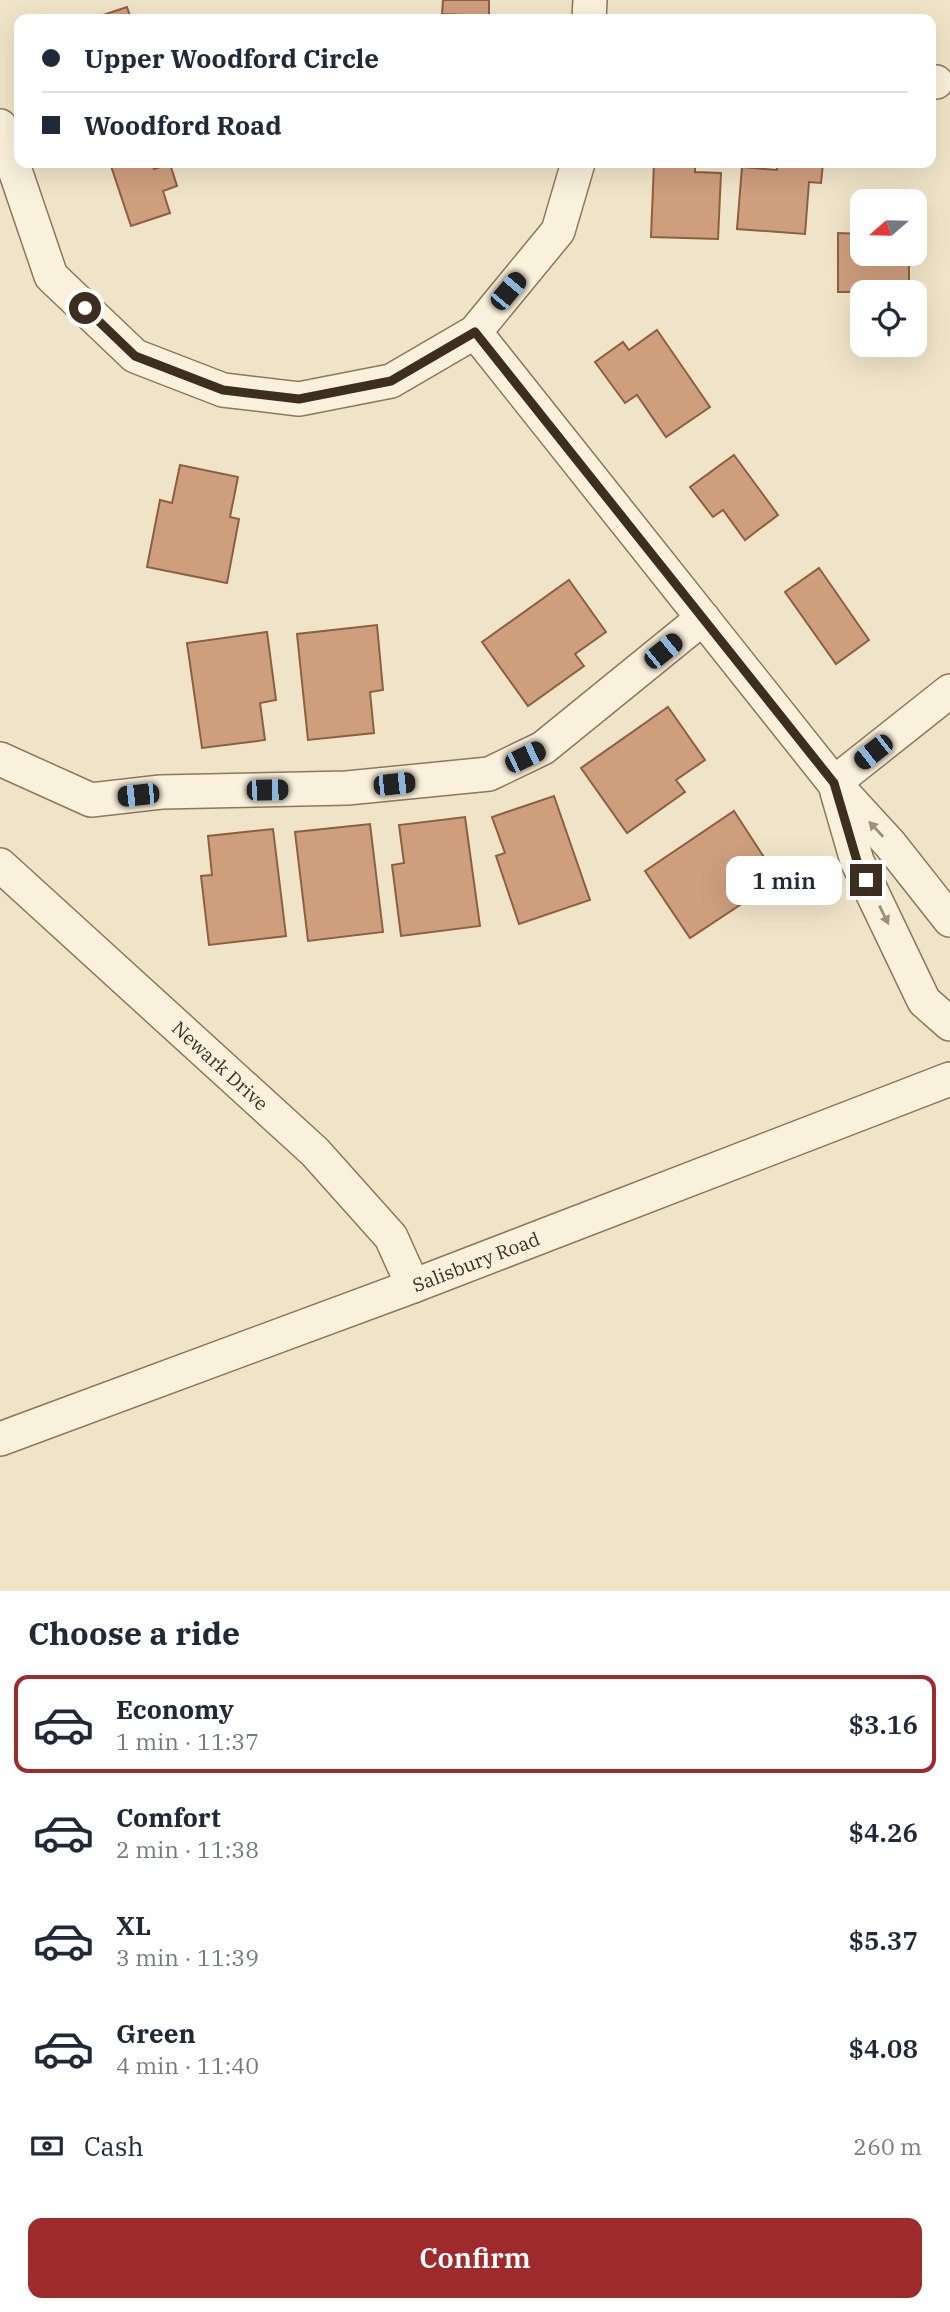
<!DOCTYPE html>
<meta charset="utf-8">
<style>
:root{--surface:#fff;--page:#f2f2f3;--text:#1f2937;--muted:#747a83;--line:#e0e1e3;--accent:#9e2a2b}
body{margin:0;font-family:"IBM Plex Serif",serif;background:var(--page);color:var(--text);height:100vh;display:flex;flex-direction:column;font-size:26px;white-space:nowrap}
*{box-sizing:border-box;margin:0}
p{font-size:23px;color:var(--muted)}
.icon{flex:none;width:38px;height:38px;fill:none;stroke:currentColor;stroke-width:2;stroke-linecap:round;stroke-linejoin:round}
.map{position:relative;height:1591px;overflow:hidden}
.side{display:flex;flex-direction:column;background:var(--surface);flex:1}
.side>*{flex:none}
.banner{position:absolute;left:14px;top:14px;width:922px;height:154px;border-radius:14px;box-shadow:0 7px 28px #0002;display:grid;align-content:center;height:154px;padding:0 28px;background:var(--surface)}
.needle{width:46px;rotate:250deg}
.controls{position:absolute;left:850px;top:189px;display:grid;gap:14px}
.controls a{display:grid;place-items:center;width:77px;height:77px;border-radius:14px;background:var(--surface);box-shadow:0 7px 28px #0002;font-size:35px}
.end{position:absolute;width:32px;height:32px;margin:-16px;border:9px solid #3d2e20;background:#fff;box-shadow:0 0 0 4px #fff}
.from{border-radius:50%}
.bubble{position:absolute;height:49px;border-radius:14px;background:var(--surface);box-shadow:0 7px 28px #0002;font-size:23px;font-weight:600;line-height:49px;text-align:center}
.car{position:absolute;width:21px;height:42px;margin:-21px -10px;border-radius:9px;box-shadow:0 0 5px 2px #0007;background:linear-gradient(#222 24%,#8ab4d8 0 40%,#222 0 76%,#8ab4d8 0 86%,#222 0)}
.banner b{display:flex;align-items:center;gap:24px;height:66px;font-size:26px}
.banner b+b{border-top:2px solid var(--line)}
.banner i{width:18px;height:18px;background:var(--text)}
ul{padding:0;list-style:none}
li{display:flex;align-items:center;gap:21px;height:98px;margin:0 14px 10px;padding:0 14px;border:4px solid transparent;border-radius:14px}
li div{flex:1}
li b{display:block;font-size:26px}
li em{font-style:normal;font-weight:600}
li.current{border-color:var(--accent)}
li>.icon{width:63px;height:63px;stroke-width:1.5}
h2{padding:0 28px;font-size:32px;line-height:84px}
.pay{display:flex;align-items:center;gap:18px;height:77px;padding:0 28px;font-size:26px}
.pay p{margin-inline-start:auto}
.primary-button{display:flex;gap:14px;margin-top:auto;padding:14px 28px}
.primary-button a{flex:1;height:80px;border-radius:14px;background:var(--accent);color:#fff;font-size:28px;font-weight:600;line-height:80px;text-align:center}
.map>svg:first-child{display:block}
</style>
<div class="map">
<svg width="950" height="1591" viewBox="0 0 950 1591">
<rect width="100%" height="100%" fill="#f0e4c8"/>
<g fill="#cf9f7d" stroke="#8d5f41" stroke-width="2">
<polygon points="443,0 489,0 489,16 442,14"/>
<polygon points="127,7 131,19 91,19"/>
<polygon points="110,163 151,163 154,169 170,164 177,186 163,191 170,213 131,226"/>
<polygon points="654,163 695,163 695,172 721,173 718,239 651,237"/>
<polygon points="777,163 823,163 821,183 809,182 805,234 737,229 742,167 777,170"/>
<polygon points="886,200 922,200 921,254 909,254 909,292 838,292 838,233 863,234 863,254 915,254 915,201"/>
<polygon points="657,330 710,407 666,437 637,395 625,403 595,362 623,342 629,350"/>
<polygon points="734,455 778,515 745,540 723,510 713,517 690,487"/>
<polygon points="180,465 238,477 230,517 239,519 227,583 147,567 160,500 172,503"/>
<polygon points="819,568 869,640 836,664 785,592"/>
<polygon points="569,580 606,632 575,654 584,666 528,706 482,642"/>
<polygon points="377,625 383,690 370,692 374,733 308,740 297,634"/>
<polygon points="267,632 276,700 260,703 265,740 202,748 187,643"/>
<polygon points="668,707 705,760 676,780 685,792 627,833 581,768"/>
<polygon points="554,796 590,900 519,924 496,856 505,853 492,817"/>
<polygon points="734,811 769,865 739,885 749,899 690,938 645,871"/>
<polygon points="465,817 480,926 401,936 392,865 404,863 399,825"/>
<polygon points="370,824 383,932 308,941 295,832"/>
<polygon points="273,829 286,936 209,945 201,876 212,875 208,836"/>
</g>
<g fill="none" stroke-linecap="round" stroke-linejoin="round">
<g stroke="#8d765c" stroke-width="36">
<g id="street">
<polyline points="589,19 590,0"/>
<polyline points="931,82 936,82"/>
<polyline points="0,126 51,276 135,356 223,390 299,399 391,381 475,332 558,231 578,163"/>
<polyline points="475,332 834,783 890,844 950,920"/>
<polyline points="0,759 91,800 161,792 347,788 489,774 543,748 703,618"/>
<polyline points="834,783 950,691"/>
<polyline points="837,792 857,861 924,1001 950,1024"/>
<path id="s1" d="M0,865L315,1152L391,1237L413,1286"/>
<path id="s2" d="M0,1439L413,1286L950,1079"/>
</g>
</g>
<use href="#street" stroke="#faf1dc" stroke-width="33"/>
</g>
<defs><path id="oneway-solid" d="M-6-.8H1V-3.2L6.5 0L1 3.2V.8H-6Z" transform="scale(1.75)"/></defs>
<g fill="#9c907e">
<use href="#oneway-solid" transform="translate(876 829) rotate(-133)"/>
<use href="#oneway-solid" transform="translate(884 915) rotate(64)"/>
</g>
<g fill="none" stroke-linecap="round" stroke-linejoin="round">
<polyline stroke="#3d2e20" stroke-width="9" points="85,308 135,356 223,390 299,399 391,381 475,332 834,783 857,861 866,880"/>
</g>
<g text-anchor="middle" stroke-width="5" stroke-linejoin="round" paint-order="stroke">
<g font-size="19" fill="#3d2e20" stroke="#f7eed8">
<text dy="7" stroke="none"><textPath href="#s1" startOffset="298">Newark Drive</textPath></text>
<text dy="7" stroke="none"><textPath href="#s2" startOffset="508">Salisbury Road</textPath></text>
</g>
</g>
</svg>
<div class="controls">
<a><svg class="needle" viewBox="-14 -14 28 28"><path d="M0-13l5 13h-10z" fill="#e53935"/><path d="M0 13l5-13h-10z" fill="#747a83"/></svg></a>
<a><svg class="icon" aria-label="locate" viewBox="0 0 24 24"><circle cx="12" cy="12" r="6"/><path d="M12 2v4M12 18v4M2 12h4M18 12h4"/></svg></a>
</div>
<i class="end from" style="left:85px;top:308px"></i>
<i class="end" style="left:866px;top:880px"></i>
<div class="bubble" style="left:726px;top:856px;width:116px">1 min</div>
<i class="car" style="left:508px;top:291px;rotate:40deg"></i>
<i class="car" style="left:663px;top:651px;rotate:51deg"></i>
<i class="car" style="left:873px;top:752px;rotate:232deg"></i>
<i class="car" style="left:525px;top:757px;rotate:64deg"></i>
<i class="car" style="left:394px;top:784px;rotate:84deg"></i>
<i class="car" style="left:267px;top:790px;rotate:89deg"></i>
<i class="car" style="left:138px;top:795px;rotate:264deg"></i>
<div class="banner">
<b><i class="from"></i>Upper Woodford Circle</b>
<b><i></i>Woodford Road</b>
</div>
</div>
<section class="side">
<h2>Choose a ride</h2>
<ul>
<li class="current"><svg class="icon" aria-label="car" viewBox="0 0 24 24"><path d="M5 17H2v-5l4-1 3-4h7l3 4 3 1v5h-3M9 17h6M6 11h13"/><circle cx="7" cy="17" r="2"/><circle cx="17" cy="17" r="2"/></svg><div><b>Economy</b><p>1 min · 11:37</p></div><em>$3.16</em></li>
<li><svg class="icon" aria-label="car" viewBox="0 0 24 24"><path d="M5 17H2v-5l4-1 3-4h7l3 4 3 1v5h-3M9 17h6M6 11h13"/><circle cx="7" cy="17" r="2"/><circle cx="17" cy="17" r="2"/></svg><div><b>Comfort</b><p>2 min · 11:38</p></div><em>$4.26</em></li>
<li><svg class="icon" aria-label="car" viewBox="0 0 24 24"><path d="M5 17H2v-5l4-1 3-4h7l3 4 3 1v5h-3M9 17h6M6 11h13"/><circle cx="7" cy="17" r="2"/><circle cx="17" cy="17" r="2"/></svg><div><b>XL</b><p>3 min · 11:39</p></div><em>$5.37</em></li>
<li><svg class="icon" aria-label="car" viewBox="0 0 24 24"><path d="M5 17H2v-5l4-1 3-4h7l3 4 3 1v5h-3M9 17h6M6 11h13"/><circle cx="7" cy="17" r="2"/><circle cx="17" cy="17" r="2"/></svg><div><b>Green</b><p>4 min · 11:40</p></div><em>$4.08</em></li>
</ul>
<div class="pay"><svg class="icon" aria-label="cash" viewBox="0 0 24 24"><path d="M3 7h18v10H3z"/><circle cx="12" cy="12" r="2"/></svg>Cash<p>260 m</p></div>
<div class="primary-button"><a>Confirm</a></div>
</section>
